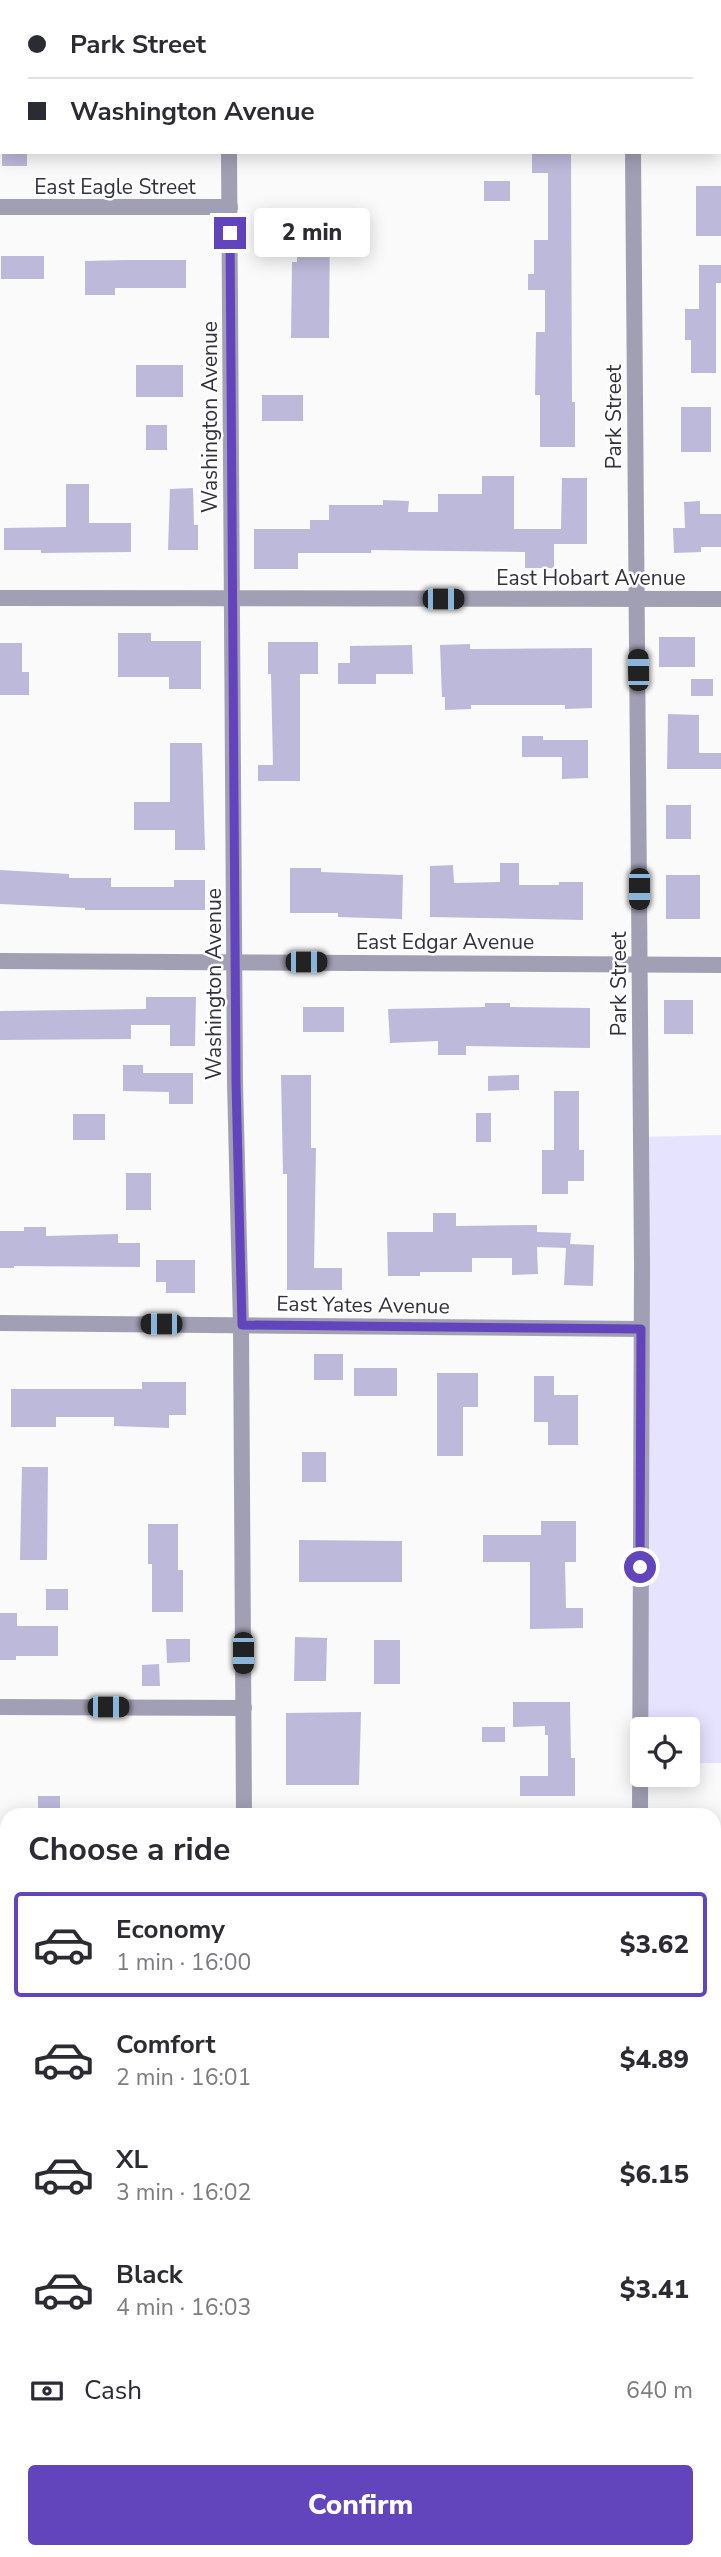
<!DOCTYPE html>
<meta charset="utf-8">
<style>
:root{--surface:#fff;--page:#f2f2f3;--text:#2b2b33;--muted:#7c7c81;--line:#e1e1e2;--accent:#6244bc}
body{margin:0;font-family:"Nunito Sans",sans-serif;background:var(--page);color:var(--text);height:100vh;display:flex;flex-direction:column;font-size:26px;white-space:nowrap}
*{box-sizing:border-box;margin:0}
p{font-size:23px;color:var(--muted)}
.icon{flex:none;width:38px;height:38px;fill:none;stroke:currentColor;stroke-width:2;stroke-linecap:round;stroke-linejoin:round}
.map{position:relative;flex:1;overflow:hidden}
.panel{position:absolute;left:0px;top:1808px;width:721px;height:751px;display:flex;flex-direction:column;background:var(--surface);border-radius:21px 21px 0 0;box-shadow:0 4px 18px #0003}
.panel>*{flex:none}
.hud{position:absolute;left:0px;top:0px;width:721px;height:154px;box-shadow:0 4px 18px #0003;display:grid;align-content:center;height:154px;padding:0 28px;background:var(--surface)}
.controls{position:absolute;left:630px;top:1717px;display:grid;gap:14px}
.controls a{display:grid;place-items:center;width:70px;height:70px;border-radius:7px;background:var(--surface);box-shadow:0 4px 18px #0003;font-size:35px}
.end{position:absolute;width:32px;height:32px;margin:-16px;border:9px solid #6244bc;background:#fff;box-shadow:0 0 0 4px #fff}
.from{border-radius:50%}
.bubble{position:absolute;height:49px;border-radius:7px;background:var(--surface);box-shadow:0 4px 18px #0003;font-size:23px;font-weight:800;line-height:49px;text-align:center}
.car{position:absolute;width:21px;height:42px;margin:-21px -10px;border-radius:9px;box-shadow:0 0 5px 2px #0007;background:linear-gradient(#222 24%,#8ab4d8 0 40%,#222 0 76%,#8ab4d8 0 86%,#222 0)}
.hud b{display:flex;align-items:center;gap:24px;height:66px;font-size:26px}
.hud b+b{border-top:2px solid var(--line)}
.hud i{width:18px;height:18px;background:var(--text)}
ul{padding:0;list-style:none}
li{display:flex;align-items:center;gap:21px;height:105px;margin:0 14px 10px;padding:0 14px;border:4px solid transparent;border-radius:7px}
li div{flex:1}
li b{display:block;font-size:26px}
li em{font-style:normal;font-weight:800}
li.active{border-color:var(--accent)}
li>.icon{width:63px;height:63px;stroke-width:1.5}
h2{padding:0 28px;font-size:32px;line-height:84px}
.pay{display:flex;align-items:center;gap:18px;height:77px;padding:0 28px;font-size:26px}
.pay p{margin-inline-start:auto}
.cta{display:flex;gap:14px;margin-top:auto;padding:14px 28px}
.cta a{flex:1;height:80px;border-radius:7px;background:var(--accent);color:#fff;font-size:28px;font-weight:800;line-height:80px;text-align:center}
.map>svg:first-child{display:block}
</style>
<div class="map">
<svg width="721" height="2557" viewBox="0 0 721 2557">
<rect width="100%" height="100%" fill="#fafafa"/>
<polygon fill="#e5e3fe" points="721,1135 721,1763 688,1763 688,1729 642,1729 641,1137"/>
<g fill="#bcb9da">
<rect x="2" y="152" width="25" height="14"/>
<polygon points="532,152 571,152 572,402 575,402 575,447 540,447 540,395 535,395 536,332 545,332 545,290 528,290 528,274 534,274 534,240 548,240 548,173 532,173"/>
<rect x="484" y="181" width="26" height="20"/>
<rect x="696" y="186" width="25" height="50"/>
<polygon points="297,222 330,222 329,338 291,338 292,262 297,262"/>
<rect x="1" y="256" width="43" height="23"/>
<polygon points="125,260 186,260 186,288 115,288 115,295 85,295 85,261"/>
<polygon points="699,265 721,265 721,283 716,283 716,373 691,373 691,340 685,340 685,309 699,309"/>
<rect x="136" y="365" width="47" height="32"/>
<rect x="262" y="395" width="41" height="26"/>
<rect x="681" y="407" width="30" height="45"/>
<rect x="146" y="425" width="21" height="25"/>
<polygon points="482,476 514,476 514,529 561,529 562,478 587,478 587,544 554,544 554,568 525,568 525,552 371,550 371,553 298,553 298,569 254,569 254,529 310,529 310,520 329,520 329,505 383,505 383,500 409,501 408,512 438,512 438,494 482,494"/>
<polygon points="66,484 89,484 89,523 131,523 131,552 41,553 41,550 4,550 4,528 66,527"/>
<polygon points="193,488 194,525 198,525 198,550 168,550 170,489"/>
<polygon points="700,501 700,514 721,514 721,547 701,547 701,552 674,553 673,528 685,528 684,502"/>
<polygon points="118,633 151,633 151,641 201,641 201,689 169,689 169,677 118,677"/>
<rect x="659" y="637" width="36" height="30"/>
<polygon points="268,642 318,642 318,674 300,674 300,781 258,781 258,765 273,765 271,674 268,674"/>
<polygon points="0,643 22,643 22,672 29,672 29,695 0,695"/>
<polygon points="470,644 470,649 592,648 592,708 565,709 565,705 471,705 471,709 445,710 445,697 442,697 440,645"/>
<polygon points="412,645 413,674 376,674 376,684 338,684 338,663 350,663 350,646"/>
<rect x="691" y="679" width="22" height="17"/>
<polygon points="668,714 699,715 699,753 721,753 721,769 667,769"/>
<polygon points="522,736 543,736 543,740 588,740 588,778 562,779 562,757 522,757"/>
<polygon points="170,743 202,743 205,850 175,850 175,830 134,830 134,802 170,802"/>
<rect x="666" y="805" width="25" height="34"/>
<polygon points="500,863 519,863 519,885 559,885 559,882 583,882 583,920 430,917 430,866 453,865 454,883 500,882"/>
<polygon points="290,868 321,868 321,872 403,875 402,919 338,917 338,913 290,913"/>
<polygon points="0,870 69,874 69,878 111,878 111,887 174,887 174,880 205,880 205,910 85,910 85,908 0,904"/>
<rect x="666" y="875" width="34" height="44"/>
<polygon points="146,997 196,997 195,1046 170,1046 170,1025 131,1025 131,1039 0,1040 0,1011 146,1009"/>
<rect x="664" y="1000" width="29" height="34"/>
<polygon points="485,1003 510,1003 510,1007 590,1008 590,1048 466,1046 466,1055 438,1055 438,1041 390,1043 388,1009 485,1007"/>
<rect x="303" y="1007" width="41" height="25"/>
<polygon points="123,1065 143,1065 143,1073 193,1073 193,1104 169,1104 169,1092 123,1091"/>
<polygon points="281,1075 311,1075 311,1148 316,1148 314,1268 342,1268 342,1290 287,1290 287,1174 283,1174"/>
<polygon points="519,1075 519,1090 488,1091 488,1076"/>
<polygon points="554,1091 579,1091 579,1150 584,1150 584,1181 568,1181 568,1194 542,1194 542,1150 554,1150"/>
<rect x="476" y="1113" width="15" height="29"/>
<rect x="73" y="1114" width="32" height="26"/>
<rect x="126" y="1173" width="25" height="37"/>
<polygon points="433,1213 456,1213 456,1226 537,1225 537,1232 571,1233 570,1244 594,1245 593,1286 564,1285 566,1248 537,1247 538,1274 512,1275 512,1258 472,1258 472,1272 420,1272 420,1276 388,1276 387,1232 433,1232"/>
<polygon points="24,1227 46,1227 46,1236 118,1234 118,1243 140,1243 140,1267 14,1266 14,1268 0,1268 0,1231 24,1231"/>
<polygon points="156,1260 195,1260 195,1293 166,1293 166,1282 156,1282"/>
<rect x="314" y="1354" width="29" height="26"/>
<rect x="354" y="1368" width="43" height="28"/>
<polygon points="437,1373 478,1373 478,1407 463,1407 463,1456 437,1456"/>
<polygon points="534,1376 554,1376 554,1395 578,1395 578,1445 548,1445 548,1422 534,1422"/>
<polygon points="142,1382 186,1382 186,1415 169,1415 169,1428 114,1426 114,1417 56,1417 56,1427 11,1427 11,1389 142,1389"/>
<rect x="302" y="1452" width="24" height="30"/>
<polygon points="22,1467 48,1467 47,1560 20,1560"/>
<polygon points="541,1521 576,1521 576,1562 565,1562 566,1608 583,1608 583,1628 530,1629 530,1562 483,1562 483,1535 541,1535"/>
<polygon points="148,1524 178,1524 178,1570 183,1570 183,1612 152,1612 152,1564 148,1564"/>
<polygon points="299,1540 402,1541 402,1582 299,1582"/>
<rect x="46" y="1589" width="22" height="21"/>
<polygon points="0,1613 17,1613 17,1626 58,1626 58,1656 16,1656 16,1660 0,1660"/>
<polygon points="295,1637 327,1638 326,1681 294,1681"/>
<polygon points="166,1639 190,1639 190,1662 167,1663"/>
<rect x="374" y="1640" width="26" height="44"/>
<polygon points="159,1664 160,1686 142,1686 142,1665"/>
<polygon points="513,1702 570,1702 571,1758 575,1758 575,1796 520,1796 520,1776 548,1776 548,1735 545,1735 545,1726 513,1727"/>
<polygon points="361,1712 359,1785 286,1785 286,1713"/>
<rect x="482" y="1727" width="23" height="15"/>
<rect x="38" y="1796" width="22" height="19"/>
</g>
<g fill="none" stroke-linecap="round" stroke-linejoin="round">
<g stroke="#a19fb3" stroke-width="16">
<polyline points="227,0 227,2"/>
<polyline points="632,0 632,2"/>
<polyline points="229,152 235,1082 241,1325 244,1815"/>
<polyline points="633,152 642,1265 640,1815"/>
<polyline points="0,207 230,207"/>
<polyline points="0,598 721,599"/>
<polyline points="0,961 721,965"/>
<polyline points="0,1323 641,1329"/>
<polyline points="0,1707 244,1708"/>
<polyline points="0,1877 7,1877"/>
<polyline points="714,2173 721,2173"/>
<polyline points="0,2178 7,2178"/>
<polyline points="0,2418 7,2417"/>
<polyline points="252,2552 252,2557"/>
<polyline points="645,2552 645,2557"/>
</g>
</g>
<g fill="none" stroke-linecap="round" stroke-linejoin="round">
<polyline stroke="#6244bc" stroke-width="9" points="230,233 236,1082 242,1325 641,1329 640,1567"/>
</g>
<g text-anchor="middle" stroke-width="5" stroke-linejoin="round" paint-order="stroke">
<g font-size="21" fill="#31303d" stroke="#fff">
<text x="115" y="194">East Eagle Street</text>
<text transform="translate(210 417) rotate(-90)" y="7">Washington Avenue</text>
<text transform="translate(614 417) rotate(-90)" y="7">Park Street</text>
<text x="591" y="585">East Hobart Avenue</text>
<text x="445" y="949">East Edgar Avenue</text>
<text transform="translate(214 984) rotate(-90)" y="7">Washington Avenue</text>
<text transform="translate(619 984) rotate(-90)" y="7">Park Street</text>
<text transform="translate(363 1305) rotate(1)" y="7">East Yates Avenue</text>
</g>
</g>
</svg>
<div class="controls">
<a><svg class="icon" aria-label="locate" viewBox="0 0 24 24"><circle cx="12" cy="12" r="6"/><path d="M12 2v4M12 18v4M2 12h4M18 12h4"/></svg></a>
</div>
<i class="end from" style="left:640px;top:1567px"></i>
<i class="end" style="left:230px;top:233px"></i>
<div class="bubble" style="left:254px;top:208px;width:116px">2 min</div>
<i class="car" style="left:443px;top:599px;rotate:90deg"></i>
<i class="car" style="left:638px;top:670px;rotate:359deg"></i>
<i class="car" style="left:639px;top:889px;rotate:180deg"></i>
<i class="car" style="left:306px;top:962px;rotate:90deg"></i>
<i class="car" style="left:161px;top:1324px;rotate:270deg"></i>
<i class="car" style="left:243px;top:1653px;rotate:180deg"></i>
<i class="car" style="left:108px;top:1707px;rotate:90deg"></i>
<div class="hud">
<b><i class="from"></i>Park Street</b>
<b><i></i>Washington Avenue</b>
</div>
<section class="panel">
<h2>Choose a ride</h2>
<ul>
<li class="active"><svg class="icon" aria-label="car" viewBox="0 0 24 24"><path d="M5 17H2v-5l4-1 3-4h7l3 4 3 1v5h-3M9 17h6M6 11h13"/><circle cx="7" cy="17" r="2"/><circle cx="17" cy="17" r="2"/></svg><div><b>Economy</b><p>1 min · 16:00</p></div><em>$3.62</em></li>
<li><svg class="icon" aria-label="car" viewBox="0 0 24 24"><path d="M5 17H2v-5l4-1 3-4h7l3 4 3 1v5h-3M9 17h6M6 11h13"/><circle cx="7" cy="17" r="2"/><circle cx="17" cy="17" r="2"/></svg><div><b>Comfort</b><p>2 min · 16:01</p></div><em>$4.89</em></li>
<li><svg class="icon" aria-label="car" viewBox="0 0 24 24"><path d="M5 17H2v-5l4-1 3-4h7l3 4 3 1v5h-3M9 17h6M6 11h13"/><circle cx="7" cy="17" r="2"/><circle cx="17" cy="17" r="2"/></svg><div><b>XL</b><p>3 min · 16:02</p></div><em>$6.15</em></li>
<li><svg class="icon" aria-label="car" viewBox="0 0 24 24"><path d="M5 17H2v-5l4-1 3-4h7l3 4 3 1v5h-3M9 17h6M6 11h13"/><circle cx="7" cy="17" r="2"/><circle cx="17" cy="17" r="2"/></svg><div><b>Black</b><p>4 min · 16:03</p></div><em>$3.41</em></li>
</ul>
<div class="pay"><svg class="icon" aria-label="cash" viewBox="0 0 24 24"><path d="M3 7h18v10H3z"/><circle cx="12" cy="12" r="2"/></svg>Cash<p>640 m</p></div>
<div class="cta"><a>Confirm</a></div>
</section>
</div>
